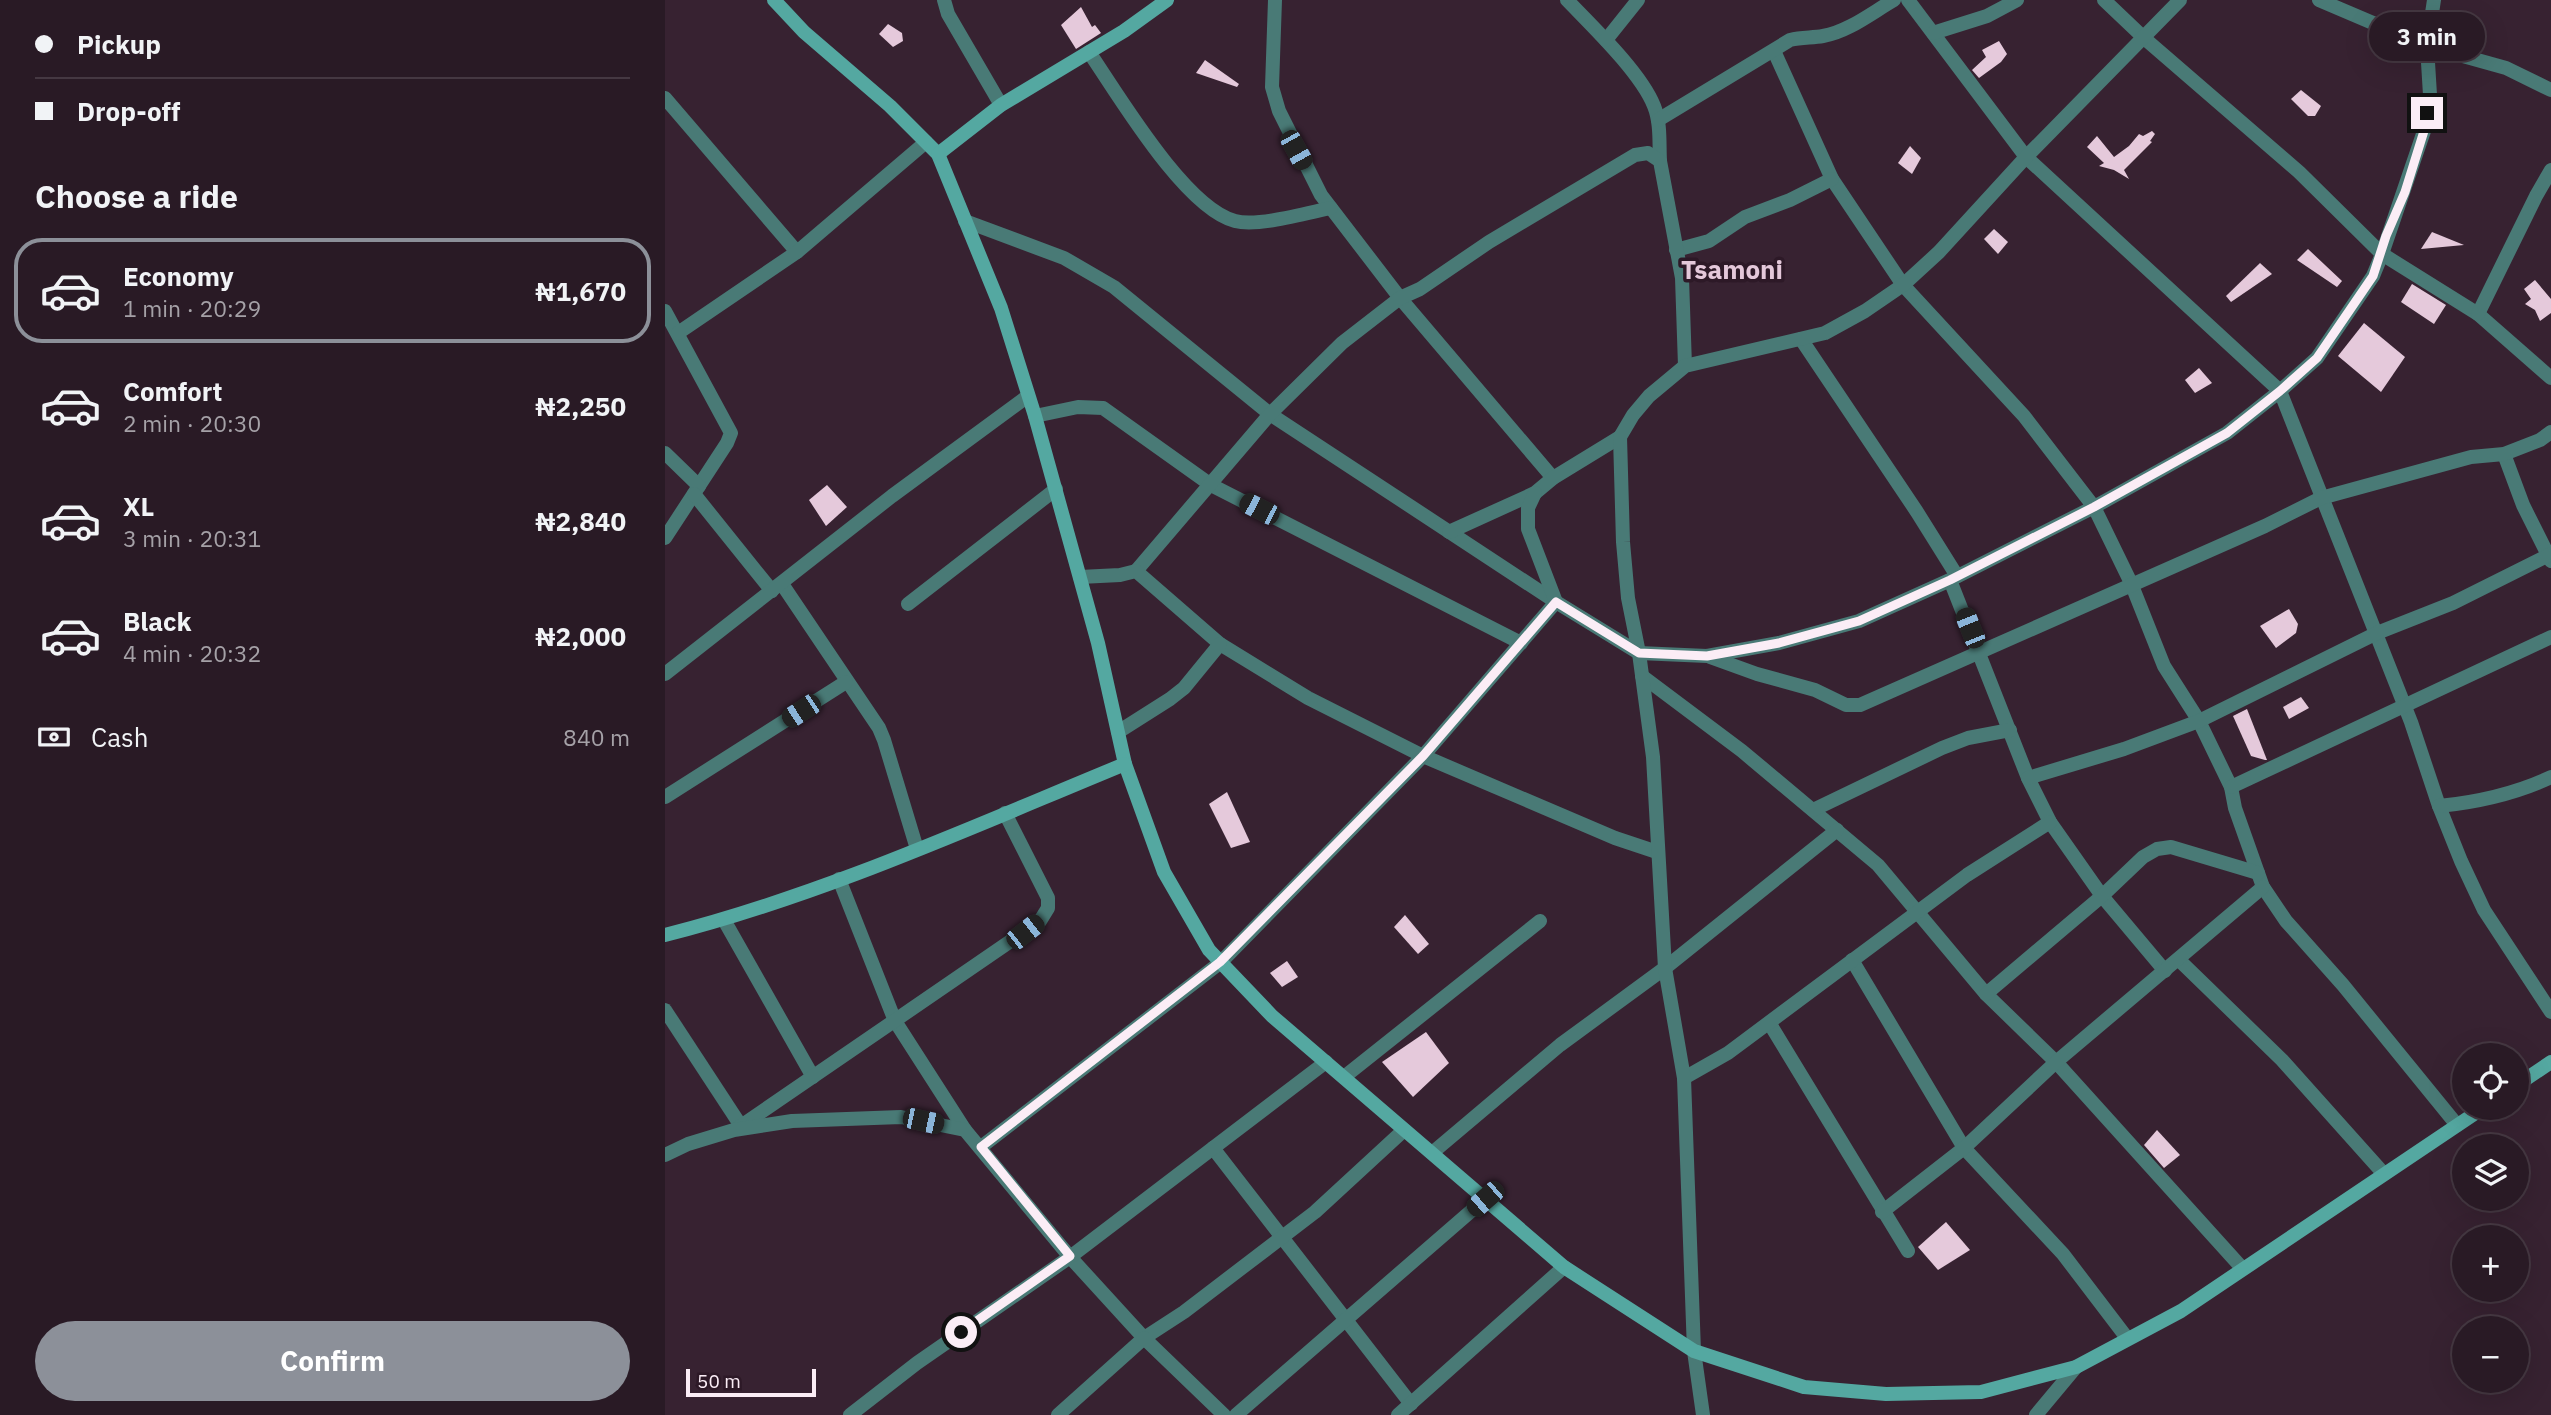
<!DOCTYPE html>
<meta charset="utf-8">
<style>
:root{--surface:#291a25;--page:#352732;--text:#f1f3f6;--muted:#a5a1a7;--line:#453842;--accent:#8c9099}
body{margin:0;font-family:"IBM Plex Sans",sans-serif;background:var(--page);color:var(--text);height:100vh;display:flex;flex-direction:column;font-size:26px;white-space:nowrap}
*{box-sizing:border-box;margin:0}
p{font-size:23px;color:var(--muted)}
.icon{flex:none;width:38px;height:38px;fill:none;stroke:currentColor;stroke-width:2;stroke-linecap:round;stroke-linejoin:round}
.map{position:relative;flex:1;overflow:hidden}
.panel{display:flex;flex-direction:column;background:var(--surface);width:665px}
.panel>*{flex:none}
.top-card{display:grid;align-content:center;height:154px;padding:0 35px;background:var(--surface)}
.buttons{position:absolute;left:1787px;top:1043px;display:grid;gap:14px}
.buttons a{display:grid;place-items:center;width:77px;height:77px;border-radius:50%;background:var(--surface);box-shadow:0 7px 28px #0002,0 0 0 2px var(--line);font-size:35px}
.scale{position:absolute;left:21px;bottom:18px;width:130px;box-sizing:border-box;padding-left:7px;border:4px solid #fbedf6;border-top:0;font-size:19px;line-height:24px;white-space:nowrap;color:#fbedf6;-webkit-text-stroke:5px #2d1927;paint-order:stroke}
.end{position:absolute;width:32px;height:32px;margin:-16px;border:9px solid #fbedf6;background:#111;box-shadow:0 0 0 4px #111}
.from{border-radius:50%}
.bubble{position:absolute;height:49px;border-radius:24px;background:var(--surface);box-shadow:0 7px 28px #0002,0 0 0 2px var(--line);font-size:23px;font-weight:700;line-height:49px;text-align:center}
.car{position:absolute;width:21px;height:42px;margin:-21px -10px;border-radius:9px;box-shadow:0 0 5px 2px #0007;background:linear-gradient(#222 24%,#8ab4d8 0 40%,#222 0 76%,#8ab4d8 0 86%,#222 0)}
.top-card b{display:flex;align-items:center;gap:24px;height:66px;font-size:26px}
.top-card b+b{border-top:2px solid var(--line)}
.top-card i{width:18px;height:18px;background:var(--text)}
ul{padding:0;list-style:none}
li{display:flex;align-items:center;gap:21px;height:105px;margin:0 14px 10px;padding:0 21px;border:4px solid transparent;border-radius:28px}
li div{flex:1}
li b{display:block;font-size:26px}
li em{font-style:normal;font-weight:700}
li.current{border-color:var(--accent)}
li>.icon{width:63px;height:63px;stroke-width:1.5}
h2{padding:0 35px;font-size:32px;line-height:84px}
.pay{display:flex;align-items:center;gap:18px;height:77px;padding:0 35px;font-size:26px}
.pay p{margin-inline-start:auto}
.cta{display:flex;gap:14px;margin-top:auto;padding:14px 35px}
.cta a{flex:1;height:80px;border-radius:42px;background:var(--accent);color:#fff;font-size:28px;font-weight:700;line-height:80px;text-align:center}
main{display:flex;flex:1;min-height:0}
.map>svg:first-child{display:block}
</style>
<main>
<section class="panel">
<div class="top-card">
<b><i class="from"></i>Pickup</b>
<b><i></i>Drop-off</b>
</div>
<h2>Choose a ride</h2>
<ul>
<li class="current"><svg class="icon" aria-label="car" viewBox="0 0 24 24"><path d="M5 17H2v-5l4-1 3-4h7l3 4 3 1v5h-3M9 17h6M6 11h13"/><circle cx="7" cy="17" r="2"/><circle cx="17" cy="17" r="2"/></svg><div><b>Economy</b><p>1 min · 20:29</p></div><em>₦1,670</em></li>
<li><svg class="icon" aria-label="car" viewBox="0 0 24 24"><path d="M5 17H2v-5l4-1 3-4h7l3 4 3 1v5h-3M9 17h6M6 11h13"/><circle cx="7" cy="17" r="2"/><circle cx="17" cy="17" r="2"/></svg><div><b>Comfort</b><p>2 min · 20:30</p></div><em>₦2,250</em></li>
<li><svg class="icon" aria-label="car" viewBox="0 0 24 24"><path d="M5 17H2v-5l4-1 3-4h7l3 4 3 1v5h-3M9 17h6M6 11h13"/><circle cx="7" cy="17" r="2"/><circle cx="17" cy="17" r="2"/></svg><div><b>XL</b><p>3 min · 20:31</p></div><em>₦2,840</em></li>
<li><svg class="icon" aria-label="car" viewBox="0 0 24 24"><path d="M5 17H2v-5l4-1 3-4h7l3 4 3 1v5h-3M9 17h6M6 11h13"/><circle cx="7" cy="17" r="2"/><circle cx="17" cy="17" r="2"/></svg><div><b>Black</b><p>4 min · 20:32</p></div><em>₦2,000</em></li>
</ul>
<div class="pay"><svg class="icon" aria-label="cash" viewBox="0 0 24 24"><path d="M3 7h18v10H3z"/><circle cx="12" cy="12" r="2"/></svg>Cash<p>840 m</p></div>
<div class="cta"><a>Confirm</a></div>
</section>
<div class="map">
<svg width="1886" height="1415" viewBox="0 0 1886 1415">
<rect width="100%" height="100%" fill="#372231"/>
<g fill="#e5c9db">
<polygon points="416,7 427,27 430,25 436,33 411,49 396,25"/>
<polygon points="223,24 237,33 238,41 228,47 214,34"/>
<polygon points="1334,41 1342,54 1336,62 1314,78 1307,70 1321,57 1317,50"/>
<polygon points="540,60 574,84 572,87 531,73"/>
<polygon points="1636,90 1656,106 1650,116 1643,116 1626,99"/>
<polygon points="1487,131 1490,134 1485,141 1487,142 1459,170 1464,179 1449,170 1434,166 1439,163 1422,147 1432,136 1449,157 1464,146 1474,134 1478,136"/>
<polygon points="1245,146 1256,158 1247,174 1233,163"/>
<polygon points="1329,229 1343,242 1333,254 1319,239"/>
<polygon points="1767,232 1799,245 1756,249"/>
<polygon points="1643,249 1677,281 1672,287 1632,260"/>
<polygon points="1595,263 1607,274 1566,302 1561,296"/>
<polygon points="1870,280 1886,299 1886,313 1875,321 1870,310 1860,304 1866,299 1859,289"/>
<polygon points="1747,284 1781,305 1769,324 1736,302"/>
<polygon points="1699,323 1740,357 1716,392 1673,356"/>
<polygon points="1534,368 1547,383 1530,393 1520,380"/>
<polygon points="162,485 182,507 161,526 144,500"/>
<polygon points="1624,609 1633,624 1631,633 1611,648 1595,626"/>
<polygon points="1636,697 1644,708 1624,719 1618,707"/>
<polygon points="1582,709 1602,760 1600,760 1586,756 1568,716"/>
<polygon points="562,792 585,842 566,848 544,804"/>
<polygon points="740,915 764,944 753,954 729,927"/>
<polygon points="622,961 633,977 617,987 605,973"/>
<polygon points="761,1032 784,1063 748,1097 717,1062"/>
<polygon points="1492,1130 1515,1155 1499,1168 1479,1145"/>
<polygon points="1281,1222 1305,1250 1273,1270 1253,1247"/>
</g>
<g fill="none" stroke-linecap="round" stroke-linejoin="round">
<g stroke="#497a76" stroke-width="14">
<polyline points="279,0 283,14 336,105"/>
<polyline points="610,0 607,87 614,111 656,195 735,298 888,478"/>
<path d="M902,0C928,27 976,73 989,106C996,123 994,144 995,161"/>
<polyline points="1243,0 1361,157 1615,391 1746,722 1774,806 1796,861 1819,910 1886,1012"/>
<polyline points="1439,0 1479,38 1634,172 1717,254 1813,314 1886,378"/>
<polyline points="1654,0 1762,46 1841,68 1886,90"/>
<polyline points="1268,33 1322,16 1352,0"/>
<polyline points="941,40 973,0"/>
<polyline points="1109,51 1167,179 1238,285 1359,416 1429,507 1466,583 1499,666 1534,721 1566,787 1570,808 1598,887 1621,921 1678,985 1792,1125"/>
<path d="M424,52C454,96 520,208 570,221C593,227 642,213 666,208"/>
<polyline points="0,98 132,252"/>
<path d="M993,120L1125,40C1137,37 1147,38 1158,36C1183,32 1208,12 1229,0"/>
<polyline points="300,221 399,258 449,287 605,414 891,602 974,653 1042,656 1114,643 1194,621 1285,580 1429,507 1562,433 1615,391 1652,358 1708,276 1717,254 1759,131 1765,95 1762,46 1769,0"/>
<polyline points="1011,250 1044,241 1080,217 1125,200 1167,179"/>
<polyline points="0,311 66,433 62,443 0,538"/>
<polyline points="1813,314 1871,196 1886,170"/>
<polyline points="13,333 132,252 261,142"/>
<polyline points="1136,339 1252,512 1292,576"/>
<polyline points="370,416 413,407 438,408 546,485 856,643"/>
<polyline points="0,453 34,486"/>
<polyline points="1839,454 1858,505 1886,561"/>
<polyline points="29,494 107,591"/>
<polyline points="784,532 870,493 888,478 955,437"/>
<polyline points="471,571 605,414 677,343 735,298 755,289 824,242 970,155 983,153 995,161 1017,278 1020,366"/>
<polyline points="415,577 455,575 471,571 555,644 643,698 758,756 950,838 992,852"/>
<polyline points="1285,580 1363,778 1385,822 1437,896 1500,971"/>
<polyline points="117,584 214,728 219,740 252,849"/>
<polyline points="243,604 391,489"/>
<polyline points="1045,657 1092,674 1150,690 1181,705 1195,705 1600,526 1656,498 1806,457 1839,454 1875,440 1886,432"/>
<polyline points="0,674 227,496 363,396"/>
<polyline points="977,676 1077,751 1213,865 1321,994 1391,1062 1577,1268"/>
<polyline points="453,732 505,699 519,688 555,644"/>
<polyline points="1363,778 1459,749 1534,721 1712,633 1788,603 1886,554"/>
<polyline points="1566,787 1886,637"/>
<polyline points="0,797 181,682"/>
<path d="M1774,806C1813,802 1850,794 1886,777"/>
<polyline points="1148,810 1277,748 1303,738 1345,730"/>
<polyline points="174,879 230,1021 300,1130"/>
<polyline points="59,920 148,1077"/>
<polyline points="1187,960 1299,1148 1398,1254 1462,1338"/>
<polyline points="1514,960 1617,1060 1719,1174"/>
<polyline points="1321,994 1437,896 1478,857 1492,849 1506,847 1593,873"/>
<polyline points="0,1010 76,1126"/>
<polyline points="1105,1024 1243,1251"/>
<polyline points="679,1077 875,921"/>
<polyline points="1019,1078 1063,1053 1302,875 1385,822"/>
<polyline points="73,1128 375,921 383,908 383,898 340,813"/>
<polyline points="316,1147 556,962 758,756 891,602 863,529 863,508 870,493"/>
<polyline points="548,1148 746,1404"/>
<polyline points="767,1153 895,1045 1000,968 1172,830"/>
<polyline points="0,1155 23,1144 69,1130 127,1121 236,1117 300,1130 405,1257 479,1338 519,1312 650,1212 739,1130"/>
<polyline points="1217,1212 1299,1148 1391,1062 1598,887"/>
<polyline points="185,1415 252,1363 405,1257 661,1062"/>
<polyline points="393,1415 479,1338 559,1415"/>
<polyline points="571,1415 820,1199"/>
<polyline points="733,1415 899,1267"/>
<polyline points="1038,1415 1029,1351 1019,1078 1000,968 988,757 974,653 963,598 958,542 955,437 968,415 984,396 1020,366 1160,333 1200,311 1238,285 1274,252 1361,157 1515,0"/>
<polyline points="1371,1415 1411,1367"/>
</g>
<g stroke="#54a8a1" stroke-width="14">
<polyline points="109,0 139,32 225,106 273,154 336,308 370,416 433,643 460,764 499,872 544,950 607,1016 899,1267 1029,1351 1139,1387 1221,1394 1316,1392 1411,1367 1516,1311 1818,1108"/>
<polyline points="273,154 336,105 459,31 502,0"/>
<path d="M0,935C158,895 309,826 460,764"/>
<polyline points="1852,1085 1886,1062"/>
</g>
</g>
<g fill="none" stroke-linecap="round" stroke-linejoin="round">
<polyline stroke="#fbedf6" stroke-width="9" points="296,1332 405,1256 316,1147 555,962 758,756 891,602 974,653 1042,656 1114,643 1194,621 1285,580 1429,507 1562,433 1615,391 1652,358 1708,276 1721,236 1740,192 1759,131 1762,113"/>
</g>
<g text-anchor="middle" stroke-width="7" stroke-linejoin="round" paint-order="stroke">
<g font-size="26" font-weight="bold" fill="#e4c8da" stroke="#2d1927">
<text x="1067" y="279">Tsamoni</text>
</g>
</g>
</svg>
<div class="buttons">
<a><svg class="icon" aria-label="locate" viewBox="0 0 24 24"><circle cx="12" cy="12" r="6"/><path d="M12 2v4M12 18v4M2 12h4M18 12h4"/></svg></a>
<a><svg class="icon" aria-label="layers" viewBox="0 0 24 24"><path d="M12 4l9 5-9 5-9-5zM3 14l9 5 9-5"/></svg></a>
<a>+</a>
<a>−</a>
</div>
<div class="scale">50 m</div>
<i class="end from" style="left:296px;top:1332px"></i>
<i class="end" style="left:1762px;top:113px"></i>
<div class="bubble" style="left:1704px;top:12px;width:116px">3 min</div>
<i class="car" style="left:631px;top:150px;rotate:151deg"></i>
<i class="car" style="left:594px;top:509px;rotate:297deg"></i>
<i class="car" style="left:1305px;top:628px;rotate:338deg"></i>
<i class="car" style="left:136px;top:711px;rotate:237deg"></i>
<i class="car" style="left:360px;top:932px;rotate:52deg"></i>
<i class="car" style="left:258px;top:1121px;rotate:102deg"></i>
<i class="car" style="left:820px;top:1199px;rotate:229deg"></i>
</div>
</main>
